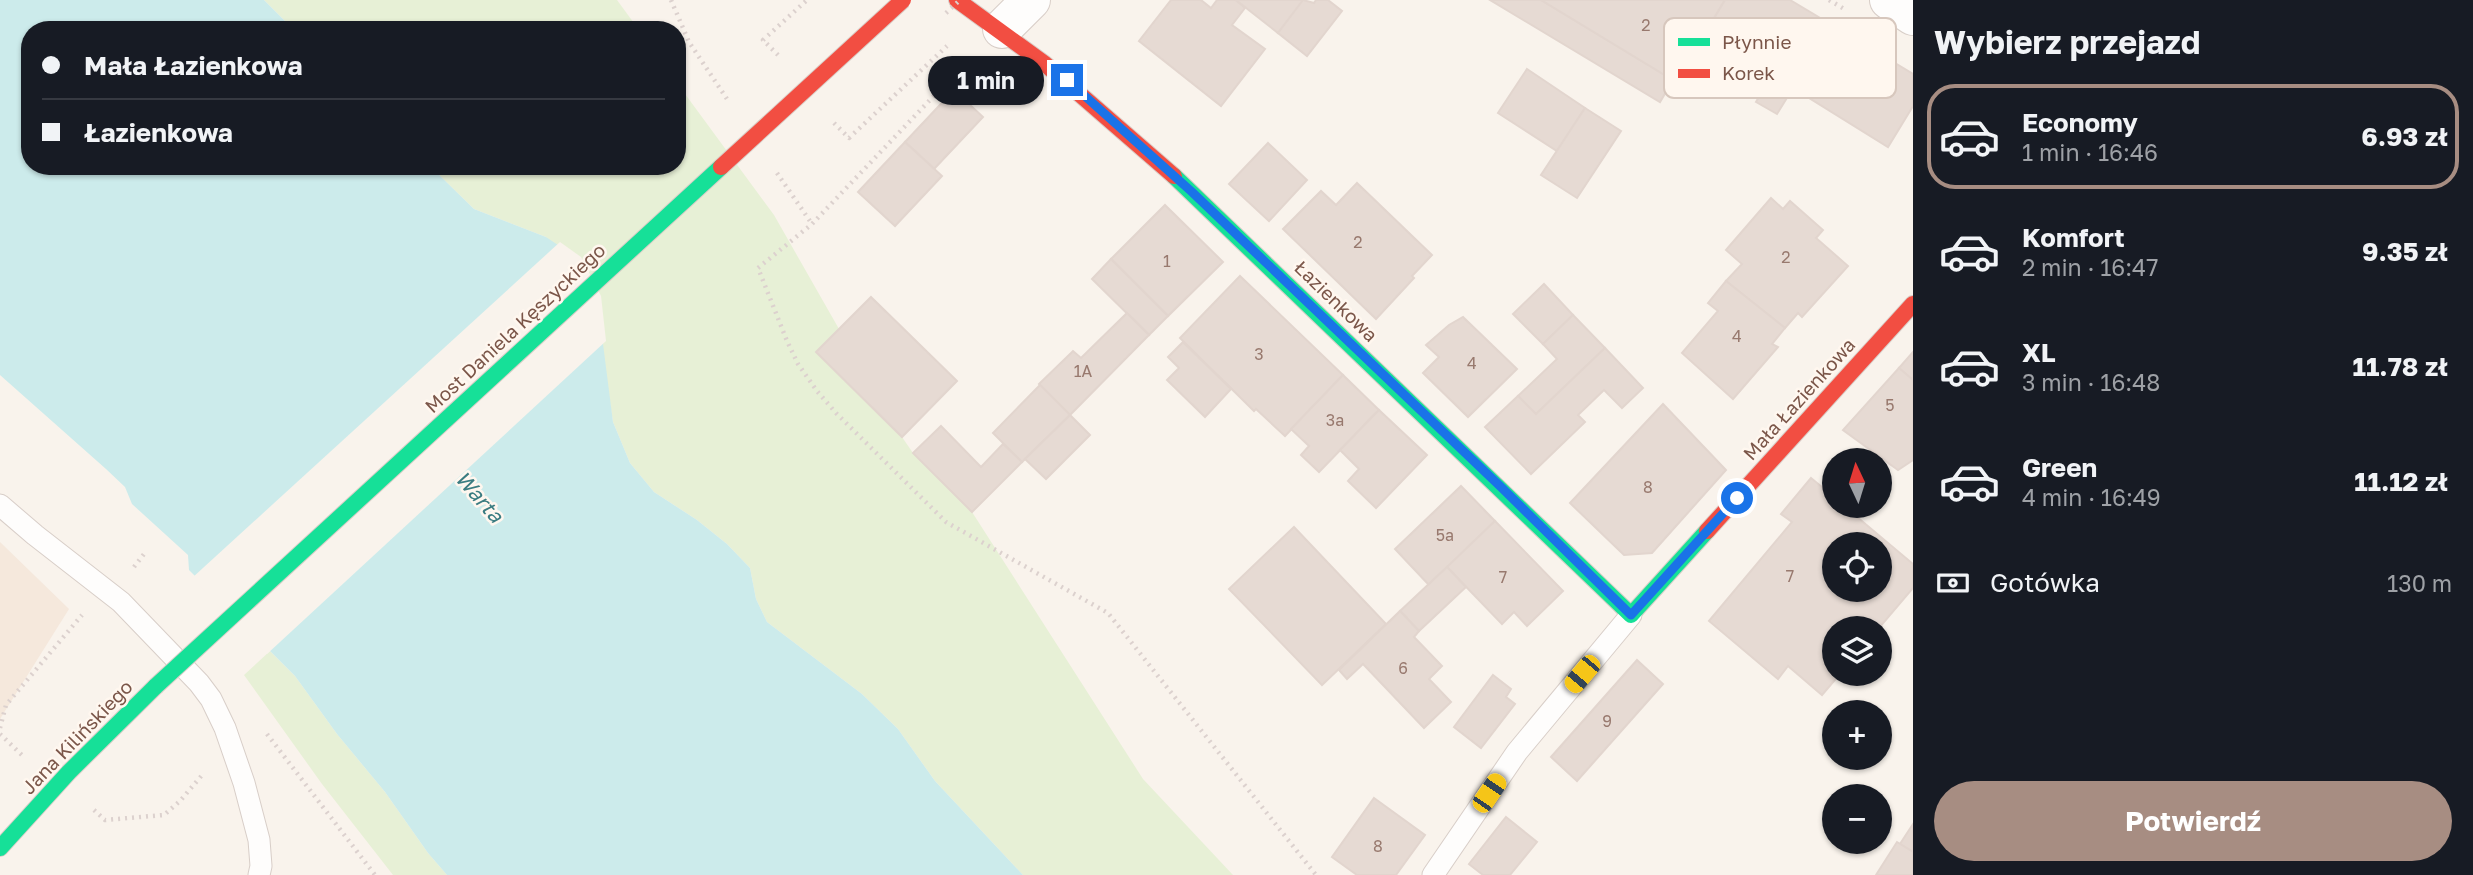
<!DOCTYPE html>
<html lang="pl">
<meta charset="utf-8">
<style>
:root{--surface:#171b24;--page:#242831;--text:#f1f3f6;--muted:#9ea1a6;--line:#363941;--accent:#a78d82}
body{margin:0;font-family:"Golos Text",sans-serif;background:var(--page);color:var(--text);height:100vh;display:flex;flex-direction:column;font-size:26px;white-space:nowrap}
*{box-sizing:border-box;margin:0}
p{font-size:23px;color:var(--muted)}
.icon{flex:none;width:38px;height:38px;fill:none;stroke:currentColor;stroke-width:2;stroke-linecap:round;stroke-linejoin:round}
.map{position:relative;flex:1;overflow:hidden}
.sheet{display:flex;flex-direction:column;background:var(--surface);width:560px}
.sheet>*{flex:none}
.top-card{position:absolute;left:21px;top:21px;width:665px;height:154px;border-radius:28px;box-shadow:0 2px 5px #0004;display:grid;align-content:center;height:154px;padding:0 21px;background:var(--surface)}
.needle{width:46px;rotate:356deg}
.tools{position:absolute;left:1822px;top:448px;display:grid;gap:14px}
.tools a{display:grid;place-items:center;width:70px;height:70px;border-radius:50%;background:var(--surface);box-shadow:0 2px 5px #0004;font-size:35px}
.end{position:absolute;width:32px;height:32px;margin:-16px;border:9px solid #1a73e8;background:#fff;box-shadow:0 0 0 4px #fff}
.from{border-radius:50%}
.bubble{position:absolute;height:49px;border-radius:24px;background:var(--surface);box-shadow:0 2px 5px #0004;font-size:23px;font-weight:700;line-height:49px;text-align:center}
.car{position:absolute;width:21px;height:42px;margin:-21px -10px;border-radius:9px;box-shadow:0 0 5px 2px #0007;background:linear-gradient(#f5c518 24%,#345 0 40%,#f5c518 0 76%,#345 0 86%,#f5c518 0)}
.top-card b{display:flex;align-items:center;gap:24px;height:66px;font-size:26px}
.top-card b+b{border-top:2px solid var(--line)}
.top-card i{width:18px;height:18px;background:var(--text)}
ul{padding:0;list-style:none}
li{display:flex;align-items:center;gap:21px;height:105px;margin:0 14px 10px;padding:0 7px;border:4px solid transparent;border-radius:28px}
li div{flex:1}
li b{display:block;font-size:26px}
li em{font-style:normal;font-weight:700}
li.selected{border-color:var(--accent)}
li>.icon{width:63px;height:63px;stroke-width:1.5}
h2{padding:0 21px;font-size:32px;line-height:84px}
.pay{display:flex;align-items:center;gap:18px;height:77px;padding:0 21px;font-size:26px}
.pay p{margin-inline-start:auto}
.button{display:flex;gap:14px;margin-top:auto;padding:14px 21px}
.button a{flex:1;height:80px;border-radius:42px;background:var(--accent);color:#fff;font-size:28px;font-weight:700;line-height:80px;text-align:center}
main{display:flex;flex:1;min-height:0}
.map>svg:first-child{display:block}
</style>
<main>
<div class="map">
<svg width="1913" height="875" viewBox="0 0 1913 875">
<rect width="100%" height="100%" fill="#f9f3ec"/>
<polygon fill="#f5e8dc" points="0,542 69,609 0,719"/>
<g fill="#e7f0d6">
<polygon points="264,0 617,0 639,30 294,30"/>
<polygon points="677,83 774,215 839,329 817,352 902,437 913,453 972,512 1143,779 1233,875 1023,875 935,781 898,729 862,694 767,622 756,599 750,568 727,544 697,520 654,492 630,463 613,422 605,371 546,237 474,209 430,166 677,166"/>
<polygon points="270,651 295,676 337,734 385,792 428,853 447,875 393,875 322,784 244,675"/>
</g>
<polygon fill="#ccebeb" points="0,0 264,0 294,30 30,30 30,166 430,166 474,209 546,237 579,259 597,297 613,422 630,463 654,492 697,520 727,544 750,568 756,599 767,622 862,694 898,729 935,781 1023,875 447,875 428,853 385,792 337,734 295,676 189,570 188,555 132,504 125,487 106,469 0,375"/>
<polygon fill="#f9f3ec" points="560,242 581,257 601,296 606,341 267,654 192,578"/>
<g fill="#e6dad3" stroke="#e2d5ce" stroke-width="2" fill-rule="evenodd">
<polygon points="1171,0 1201,0 1211,8 1217,0 1236,0 1245,8 1232,25 1265,49 1221,106 1139,41"/>
<polygon points="1236,0 1304,0 1278,33"/>
<polygon points="1303,0 1314,3 1316,0 1328,0 1342,11 1307,56 1278,33"/>
<polygon points="1490,0 1541,0 1673,80 1660,102"/>
<polygon points="1541,0 1725,0 1687,63 1684,61 1673,80"/>
<polygon points="1725,0 1790,0 1832,25 1777,114 1756,102 1765,87 1749,77 1747,81 1695,50"/>
<polygon points="1832,25 1913,74 1913,106 1888,147 1796,90 1792,97 1788,95"/>
<polygon points="1527,69 1585,108 1557,151 1498,113"/>
<polygon points="954,90 983,117 934,169 905,142"/>
<polygon points="1585,108 1621,131 1577,198 1541,175"/>
<polygon points="905,142 942,176 895,226 858,192"/>
<polygon points="1268,143 1307,180 1269,221 1229,184"/>
<polygon points="1357,183 1432,255 1412,276 1414,278 1376,319 1283,229 1321,191 1336,205"/>
<polygon points="1771,198 1783,209 1790,201 1823,230 1816,238 1848,266 1802,317 1798,313 1785,328 1726,281 1742,264 1726,250"/>
<polygon points="1165,205 1223,262 1168,316 1111,259"/>
<polygon points="1111,259 1168,316 1149,335 1092,279"/>
<polygon points="1240,276 1343,375 1285,436 1256,409 1254,411 1180,338"/>
<polygon points="1726,281 1785,328 1772,344 1778,347 1733,399 1682,353 1718,311 1708,303"/>
<polygon points="1544,284 1573,315 1543,344 1513,314"/>
<polygon points="871,297 957,381 902,437 816,352"/>
<polygon points="1127,313 1149,335 1070,415 1039,384 1073,351 1081,358"/>
<polygon points="1573,315 1605,348 1536,414 1518,396 1557,359 1543,344"/>
<polygon points="1463,317 1517,369 1468,417 1423,373 1439,357 1426,345 1449,325"/>
<polygon points="1183,342 1231,389 1205,417 1167,380 1179,368 1168,357"/>
<polygon points="1605,348 1643,388 1622,408 1604,390 1578,415 1585,422 1531,474 1485,427 1518,396 1536,414"/>
<polygon points="1913,352 1913,380 1899,368"/>
<polygon points="1899,368 1913,380 1913,460 1898,470 1843,430"/>
<polygon points="1343,375 1379,410 1319,472 1301,455 1309,446 1291,429"/>
<polygon points="1040,385 1070,415 1022,462 993,433"/>
<polygon points="1663,404 1726,470 1652,553 1624,555 1570,503"/>
<polygon points="1379,410 1427,455 1376,508 1348,481 1359,469 1340,450"/>
<polygon points="1070,415 1090,435 1046,479 1025,459"/>
<polygon points="941,426 981,467 1003,444 1022,462 972,512 913,453"/>
<path d="M1811,478L1834,497V506H1844L1913,564V588L1879,628H1834V674H1840L1822,695L1788,666L1778,679L1709,621L1792,522L1781,514ZM1834,544H1880V590H1834Z"/>
<polygon points="1461,486 1495,521 1429,585 1395,549"/>
<polygon points="1495,521 1563,591 1527,626 1514,612 1502,624 1447,567"/>
<polygon points="1294,527 1386,624 1322,685 1229,589"/>
<polygon points="1447,567 1466,587 1419,631 1400,611"/>
<polygon points="1400,611 1419,631 1414,637 1442,666 1429,679 1451,702 1424,728 1363,664 1347,679 1339,670"/>
<polygon points="1637,660 1663,684 1577,781 1551,757"/>
<polygon points="1493,675 1511,689 1506,697 1515,704 1481,748 1454,727"/>
<polygon points="1374,798 1425,835 1396,875 1357,875 1332,857"/>
<polygon points="1506,817 1537,842 1510,875 1483,875 1469,864"/>
<polygon points="1913,824 1913,852 1900,844"/>
<polygon points="1897,842 1913,852 1913,875 1876,875"/>
</g>
<g fill="none" stroke-linecap="round" stroke-linejoin="round">
<g stroke="#d8cec8" stroke-width="23">
<g id="lane">
<polyline points="0,505 35,535 121,602 199,683 211,699 225,728 244,783 259,840 261,866 259,875"/>
<polyline points="1433,875 1517,752 1631,615"/>
</g>
</g>
<g stroke="#d8cec8" stroke-width="40">
<g id="street">
<polyline points="1889,0 1913,16"/>
<polyline points="1002,29 1031,0"/>
</g>
</g>
<g stroke="#d9cec8" stroke-width="18">
<g id="fast">
<polyline points="1174,176 1631,615 1707,531"/>
<polyline points="0,848 69,772 156,686"/>
</g>
</g>
<g stroke="#d9cec8" stroke-width="18">
<g id="jam">
<polyline points="957,0 1045,64 1174,176"/>
<polyline points="1707,531 1913,304"/>
</g>
</g>
<g stroke="#dcd1ce" stroke-width="4.5" stroke-dasharray="2 5" stroke-linecap="butt">
<polyline points="671,0 689,42 729,102"/>
<polyline points="1829,0 1846,10"/>
<polyline points="778,55 763,40 807,0"/>
<polyline points="968,60 812,224 758,268 787,341 798,364 817,391 836,413 946,522 1108,613 1316,875"/>
<polyline points="834,123 849,138 947,46"/>
<polyline points="777,173 812,224"/>
<polyline points="134,567 144,554"/>
<polyline points="0,728 6,705 82,615"/>
<polyline points="0,734 24,757"/>
<polyline points="267,734 375,875"/>
<polyline points="94,810 105,820 164,815 180,801 203,774"/>
</g>
<use href="#lane" stroke="#fefdfc" stroke-width="21"/>
<use href="#street" stroke="#fefdfc" stroke-width="38"/>
<use href="#fast" stroke="#16e098" stroke-width="16"/>
<use href="#jam" stroke="#f24e42" stroke-width="16"/>
<g stroke="#d9cec8" stroke-width="18" stroke-linecap="butt">
<polyline id="fast-bridge" points="156,686 721,167"/>
</g>
<g stroke="#d9cec8" stroke-width="18" stroke-linecap="butt">
<polyline id="jam-bridge" points="721,167 903,0"/>
</g>
<polyline stroke="#dcd1ce" stroke-width="4.5" stroke-dasharray="2 5" stroke-linecap="butt" points="946,13 960,0"/>
<use href="#fast-bridge" stroke="#16e098" stroke-width="16"/>
<use href="#jam-bridge" stroke="#f24e42" stroke-width="16"/>
</g>
<g fill="none" stroke-linecap="round" stroke-linejoin="round">
<polyline stroke="#1a73e8" stroke-width="9" points="1067,80 1192,192 1502,488 1631,615 1737,498"/>
</g>
<g text-anchor="middle" stroke-width="5" stroke-linejoin="round" paint-order="stroke">
<g font-size="16" fill="#98796e">
<text x="1646" y="31">2</text>
<text x="1358" y="248">2</text>
<text x="1786" y="263">2</text>
<text x="1167" y="267">1</text>
<text x="1737" y="342">4</text>
<text x="1259" y="360">3</text>
<text x="1472" y="369">4</text>
<text x="1083" y="377">1A</text>
<text x="1890" y="411">5</text>
<text x="1335" y="426">3a</text>
<text x="1648" y="493">8</text>
<text x="1445" y="541">5a</text>
<text x="1790" y="582">7</text>
<text x="1503" y="583">7</text>
<text x="1403" y="674">6</text>
<text x="1607" y="727">9</text>
<text x="1378" y="852">8</text>
</g>
<g font-size="19" fill="#7b5649" stroke="#fff7ef">
<text transform="translate(1336 301) rotate(44)" y="7">Łazienkowa</text>
<text transform="translate(515 328) rotate(-43)" y="7">Most Daniela Kęszyckiego</text>
<text transform="translate(1799 399) rotate(-48)" y="7">Mała Łazienkowa</text>
<text transform="translate(77 737) rotate(-46)" y="7">Jana Kilińskiego</text>
</g>
<g font-size="21" font-style="italic" fill="#3a7c81" stroke="#fff7ef">
<text transform="translate(479 497) rotate(49)" y="7">Warta</text>
</g>
</g>
<rect x="1664" y="18" width="232" height="80" rx="10" fill="#fff7ef" stroke="#d7c7bd" stroke-width="2"/>
<rect x="1678" y="38" width="32" height="8" fill="#16e098"/>
<rect x="1678" y="69" width="32" height="9" fill="#f24e42"/>
<g font-size="19" fill="#7b5649">
<text x="1722" y="49">Płynnie</text>
<text x="1722" y="80">Korek</text>
</g>
</svg>
<div class="tools">
<a><svg class="needle" viewBox="-14 -14 28 28"><path d="M0-13l5 13h-10z" fill="#e53935"/><path d="M0 13l5-13h-10z" fill="#9ea1a6"/></svg></a>
<a><svg class="icon" aria-label="locate" viewBox="0 0 24 24"><circle cx="12" cy="12" r="6"/><path d="M12 2v4M12 18v4M2 12h4M18 12h4"/></svg></a>
<a><svg class="icon" aria-label="layers" viewBox="0 0 24 24"><path d="M12 4l9 5-9 5-9-5zM3 14l9 5 9-5"/></svg></a>
<a>+</a>
<a>−</a>
</div>
<i class="end from" style="left:1737px;top:498px"></i>
<i class="end" style="left:1067px;top:80px"></i>
<div class="bubble" style="left:928px;top:56px;width:116px">1 min</div>
<i class="car" style="left:1582px;top:674px;rotate:220deg"></i>
<i class="car" style="left:1489px;top:793px;rotate:34deg"></i>
<div class="top-card">
<b><i class="from"></i>Mała Łazienkowa</b>
<b><i></i>Łazienkowa</b>
</div>
</div>
<section class="sheet">
<h2>Wybierz przejazd</h2>
<ul>
<li class="selected"><svg class="icon" aria-label="car" viewBox="0 0 24 24"><path d="M5 17H2v-5l4-1 3-4h7l3 4 3 1v5h-3M9 17h6M6 11h13"/><circle cx="7" cy="17" r="2"/><circle cx="17" cy="17" r="2"/></svg><div><b>Economy</b><p>1 min · 16:46</p></div><em>6.93 zł</em></li>
<li><svg class="icon" aria-label="car" viewBox="0 0 24 24"><path d="M5 17H2v-5l4-1 3-4h7l3 4 3 1v5h-3M9 17h6M6 11h13"/><circle cx="7" cy="17" r="2"/><circle cx="17" cy="17" r="2"/></svg><div><b>Komfort</b><p>2 min · 16:47</p></div><em>9.35 zł</em></li>
<li><svg class="icon" aria-label="car" viewBox="0 0 24 24"><path d="M5 17H2v-5l4-1 3-4h7l3 4 3 1v5h-3M9 17h6M6 11h13"/><circle cx="7" cy="17" r="2"/><circle cx="17" cy="17" r="2"/></svg><div><b>XL</b><p>3 min · 16:48</p></div><em>11.78 zł</em></li>
<li><svg class="icon" aria-label="car" viewBox="0 0 24 24"><path d="M5 17H2v-5l4-1 3-4h7l3 4 3 1v5h-3M9 17h6M6 11h13"/><circle cx="7" cy="17" r="2"/><circle cx="17" cy="17" r="2"/></svg><div><b>Green</b><p>4 min · 16:49</p></div><em>11.12 zł</em></li>
</ul>
<div class="pay"><svg class="icon" aria-label="cash" viewBox="0 0 24 24"><path d="M3 7h18v10H3z"/><circle cx="12" cy="12" r="2"/></svg>Gotówka<p>130 m</p></div>
<div class="button"><a>Potwierdź</a></div>
</section>
</main>
